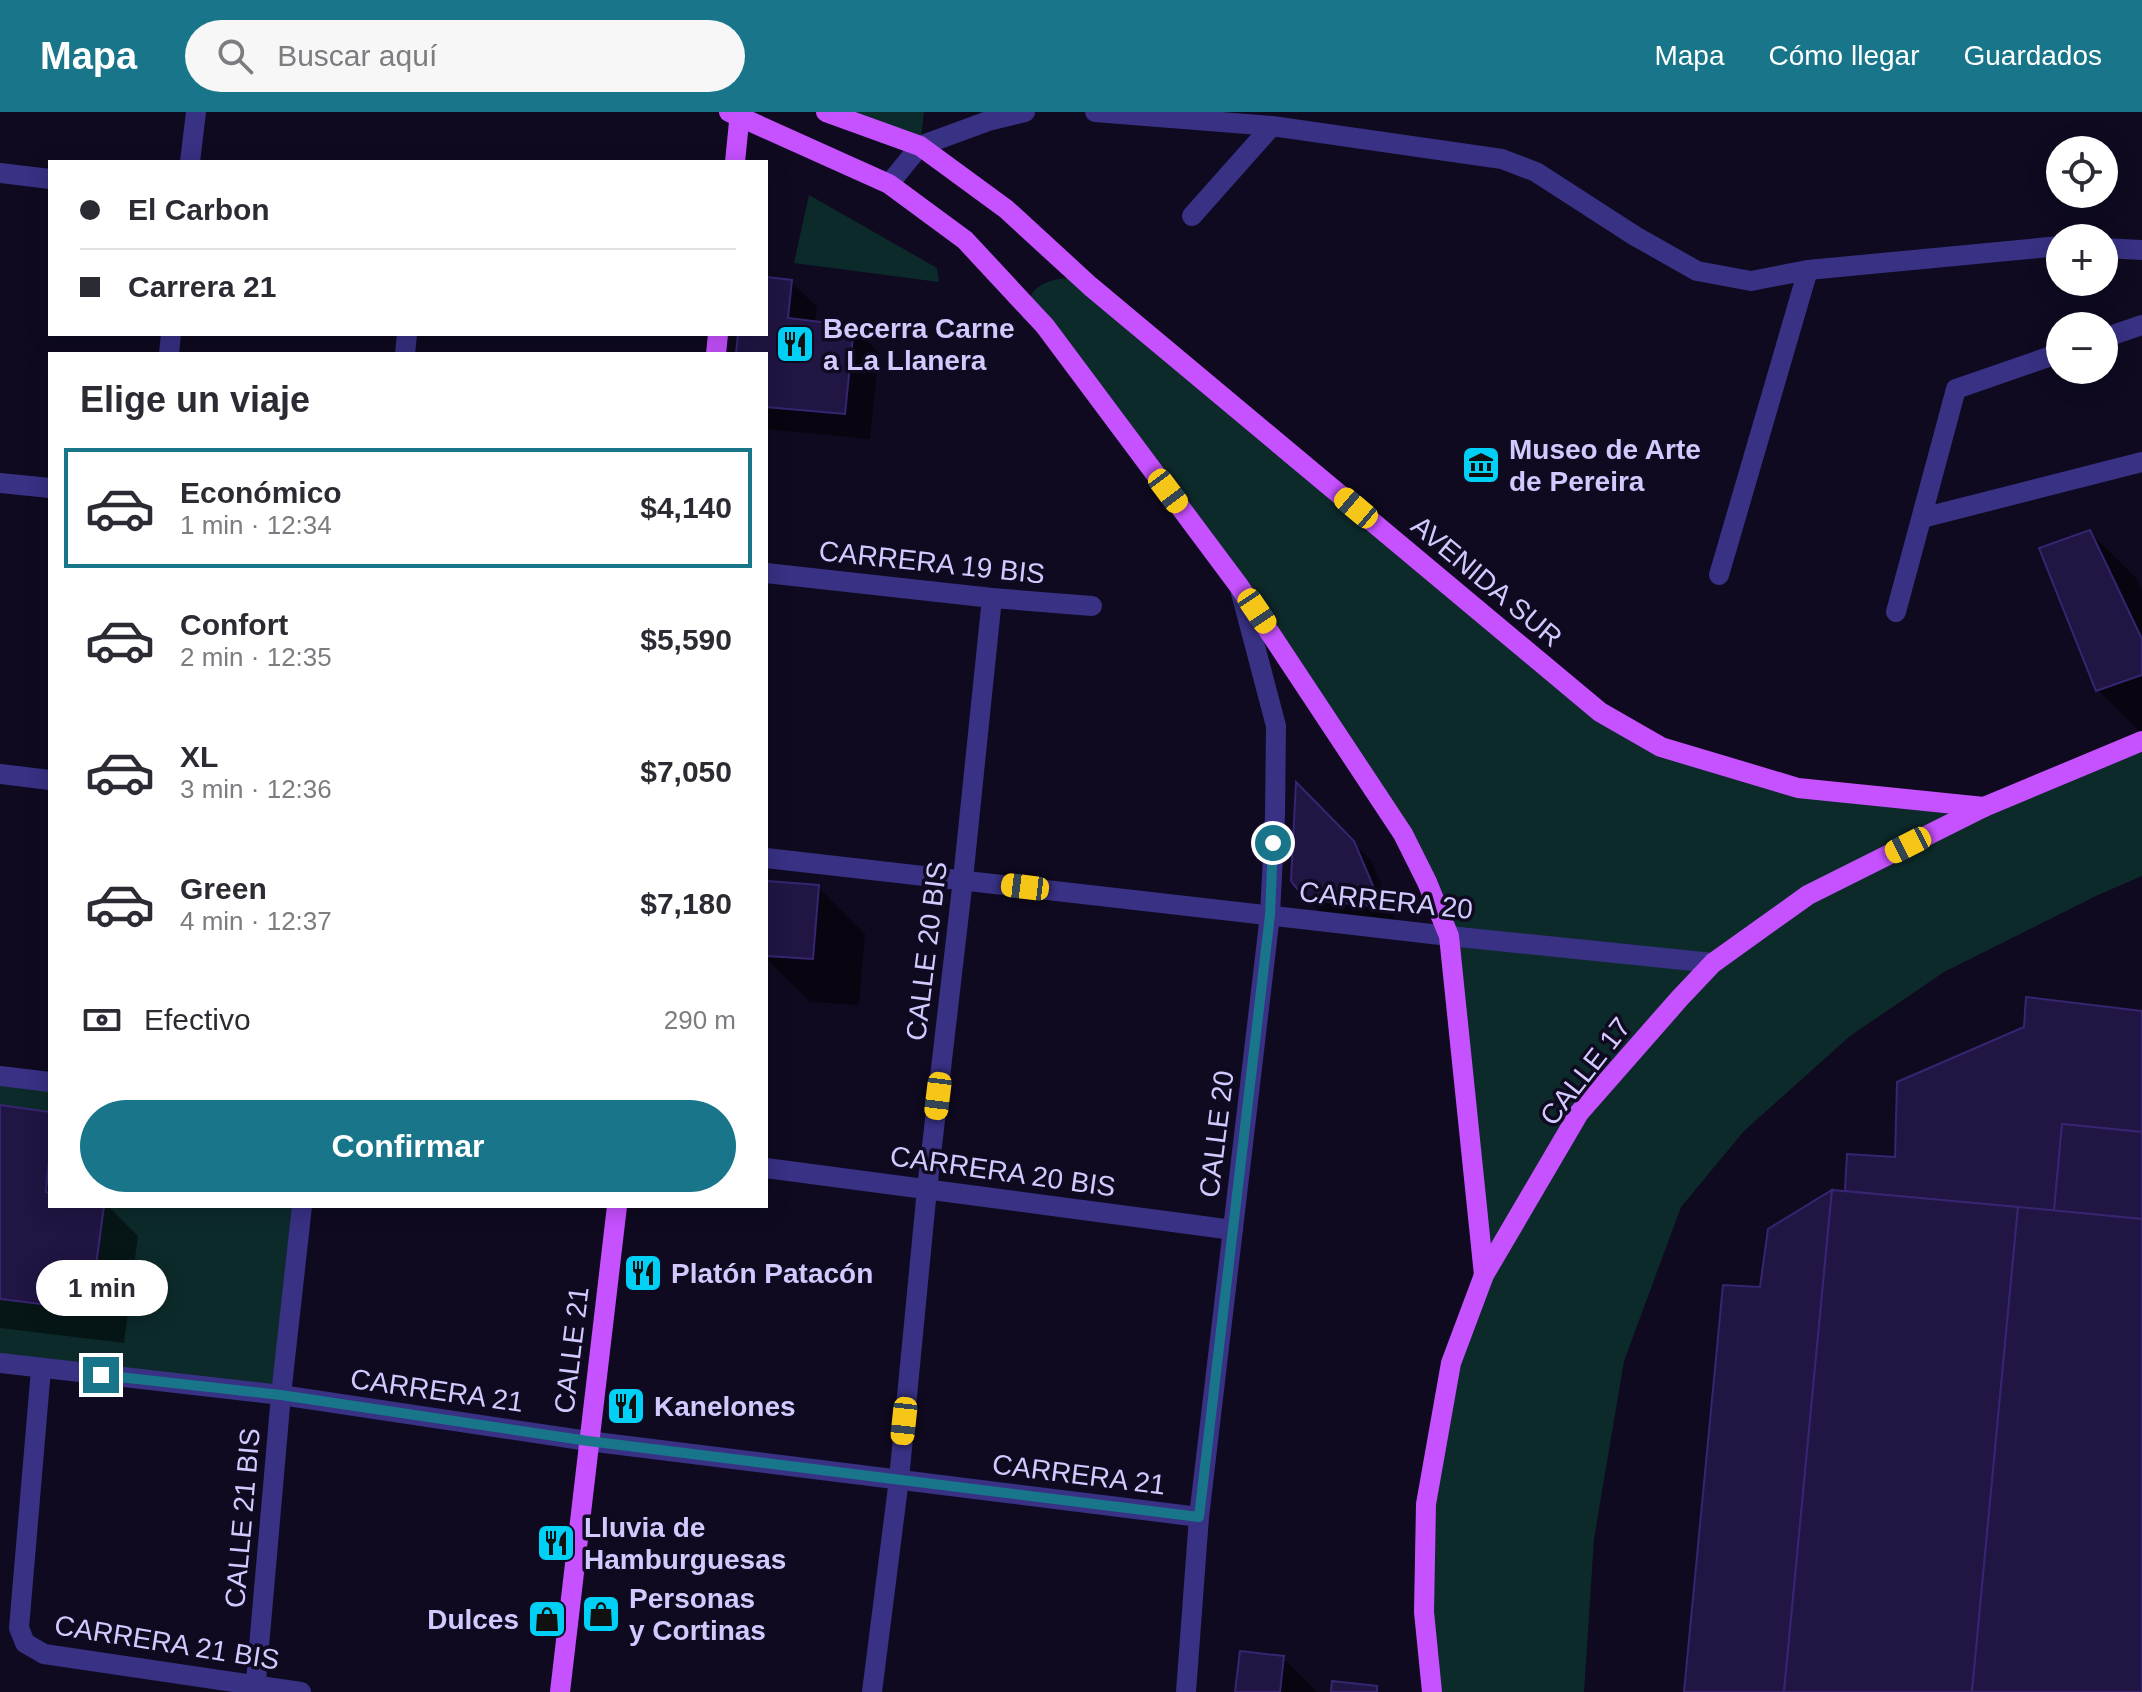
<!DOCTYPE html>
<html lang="es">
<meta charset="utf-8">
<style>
:root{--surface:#fff;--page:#f7f7f7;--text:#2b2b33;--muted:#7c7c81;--line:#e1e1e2;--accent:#18758a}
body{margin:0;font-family:Arial,sans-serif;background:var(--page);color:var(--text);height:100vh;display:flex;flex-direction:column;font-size:30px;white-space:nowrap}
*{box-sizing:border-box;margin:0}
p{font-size:26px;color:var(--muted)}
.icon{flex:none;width:44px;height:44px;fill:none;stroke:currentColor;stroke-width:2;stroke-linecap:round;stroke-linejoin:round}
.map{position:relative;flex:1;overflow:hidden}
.panel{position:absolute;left:48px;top:240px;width:720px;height:856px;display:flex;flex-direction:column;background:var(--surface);border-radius:0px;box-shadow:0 4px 20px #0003}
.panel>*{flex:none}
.hud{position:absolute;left:48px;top:48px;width:720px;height:176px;border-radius:0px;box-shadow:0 4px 20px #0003;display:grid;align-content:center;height:176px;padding:0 32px;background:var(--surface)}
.buttons{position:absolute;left:2046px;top:24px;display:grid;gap:16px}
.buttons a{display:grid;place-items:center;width:72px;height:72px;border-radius:50%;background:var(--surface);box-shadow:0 4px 20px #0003;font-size:40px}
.end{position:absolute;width:36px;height:36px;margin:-18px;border:10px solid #18758a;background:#fff;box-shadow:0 0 0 4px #fff}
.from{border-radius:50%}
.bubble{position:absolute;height:56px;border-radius:28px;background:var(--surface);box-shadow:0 4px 20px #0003;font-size:26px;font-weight:600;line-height:56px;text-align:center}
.car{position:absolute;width:24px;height:48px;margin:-24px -12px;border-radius:10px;box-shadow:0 0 6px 2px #0007;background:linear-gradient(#f5c518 24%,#345 0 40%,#f5c518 0 76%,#345 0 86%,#f5c518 0)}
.hud b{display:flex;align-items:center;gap:28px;height:76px;font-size:30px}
.hud b+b{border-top:2px solid var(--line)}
.hud i{width:20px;height:20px;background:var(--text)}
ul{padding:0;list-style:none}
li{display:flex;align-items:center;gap:24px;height:120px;margin:0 16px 12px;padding:0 16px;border:4px solid transparent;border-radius:0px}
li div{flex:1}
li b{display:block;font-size:30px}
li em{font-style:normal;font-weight:600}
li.selected{border-color:var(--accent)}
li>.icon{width:72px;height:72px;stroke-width:1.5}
h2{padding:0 32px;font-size:36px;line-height:96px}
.pay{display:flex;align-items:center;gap:20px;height:88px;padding:0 32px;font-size:30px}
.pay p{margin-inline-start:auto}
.button{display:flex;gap:16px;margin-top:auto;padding:16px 32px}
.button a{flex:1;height:92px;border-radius:48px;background:var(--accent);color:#fff;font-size:32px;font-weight:600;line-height:92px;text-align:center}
header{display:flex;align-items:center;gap:48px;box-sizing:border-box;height:112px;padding:0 40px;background:var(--accent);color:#fff}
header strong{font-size:38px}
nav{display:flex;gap:44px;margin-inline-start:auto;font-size:28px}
.search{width:560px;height:72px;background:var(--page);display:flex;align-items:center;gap:20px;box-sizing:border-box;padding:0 28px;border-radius:44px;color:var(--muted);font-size:30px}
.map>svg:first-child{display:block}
</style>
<header>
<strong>Mapa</strong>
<div class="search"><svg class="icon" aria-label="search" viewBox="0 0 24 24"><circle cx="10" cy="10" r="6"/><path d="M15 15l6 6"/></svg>Buscar aquí</div>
<nav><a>Mapa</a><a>Cómo llegar</a><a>Guardados</a></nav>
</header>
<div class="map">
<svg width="2142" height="1580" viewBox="0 0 2142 1580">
<rect width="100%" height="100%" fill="#0f0a20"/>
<g fill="#0d2a2b">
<polygon points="826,0 924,0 920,34"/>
<polygon points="809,83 937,156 939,170 794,151"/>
<path d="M1072,166L1600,600L1661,635L1798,676L1983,695L2142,629V764L2098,783L1944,860L1850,924L1744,1019L1681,1095L1624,1249L1594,1427L1584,1580H1432L1424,1500L1451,1251L1484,1163L1453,865L1403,722L1045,215L1023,207C1028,176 1042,167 1072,166Z"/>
<polygon points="0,964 50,970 50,1000 0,993"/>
<polygon points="104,1094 302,1094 281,1283 0,1251 0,1187 90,1198"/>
</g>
<g fill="#0007">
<polygon points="766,167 791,170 817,195 815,211 854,216 879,241 870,327 766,317 766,242 738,242 740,222 766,222"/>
<polygon points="2090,420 2137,467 2142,478 2142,622 2098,578"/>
<polygon points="1297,675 1371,748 1397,812 1324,804 1307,786"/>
<polygon points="769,772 818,775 865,822 859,893 810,890 766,846 766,805"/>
<polygon points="0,995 50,1002 50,1094 108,1094 138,1124 124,1231 0,1216"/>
<polygon points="1283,1546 1317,1580 1237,1580"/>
</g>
<g fill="#201543" stroke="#372571" stroke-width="2">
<polygon points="766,165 792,168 788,206 854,214 845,302 766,295 766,242 736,242 738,222 766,222"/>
<polygon points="2090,418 2142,527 2142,563 2096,579 2039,436"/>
<polygon points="1296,670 1354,729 1382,795 1305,787 1291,769"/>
<polygon points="767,769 819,773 813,847 766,844"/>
<polygon points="2026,885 2142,899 2142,1020 2062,1012 2054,1099 1845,1079 1847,1042 1895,1045 1897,970 2024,915"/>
<polygon points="0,993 50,1000 50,1036 46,1080 50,1081 50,1094 104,1094 90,1198 0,1187"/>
<polygon points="2062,1012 2142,1020 2142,1107 2054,1099"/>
<polygon points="1832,1078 1784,1580 1684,1580 1723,1173 1760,1175 1768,1117"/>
<polygon points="1832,1078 2018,1095 1972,1580 1784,1580"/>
<polygon points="2018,1095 2142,1107 2142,1580 1972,1580"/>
<polygon points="1240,1539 1284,1544 1280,1580 1235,1580"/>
<polygon points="1332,1569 1377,1574 1377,1580 1331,1580"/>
</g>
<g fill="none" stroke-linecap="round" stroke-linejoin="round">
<g stroke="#383184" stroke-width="20">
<polyline points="1095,0 1272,14 1502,47 1536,60 1635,124 1697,159 1751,169 1808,158 2060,134"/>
<polyline points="190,50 196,0"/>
<polyline points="0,61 50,67"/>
<polyline points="889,72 920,34 988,9 1025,0"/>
<polyline points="1192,104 1272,14"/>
<polyline points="2104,136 2142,138"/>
<polyline points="2104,226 2142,213"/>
<polyline points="169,242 171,222"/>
<polyline points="405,242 407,222"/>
<polyline points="0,371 50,376"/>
<polyline points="1922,406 2142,350"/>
<polyline points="766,461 992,486 1092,494"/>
<polyline points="1719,463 1808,158"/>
<polyline points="1896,500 1956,277 2060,241"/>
<polyline points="0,662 50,668"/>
<polyline points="766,746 1449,824 1713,851"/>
<polyline points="0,964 50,970"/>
<polyline points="766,1056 1233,1118"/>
<polyline points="0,1251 281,1283 588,1329 1199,1405"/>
<polyline points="41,1257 19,1516 25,1531 44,1542 301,1580"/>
<polyline points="255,1580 281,1283 302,1094"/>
<polyline points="872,1580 899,1367 927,1077 963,767 992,486"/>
<polyline points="1186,1580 1199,1405 1270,803 1275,703 1276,614 1240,477"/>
</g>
<g stroke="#c651ff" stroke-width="20">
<polyline points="729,0 889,72 965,128 1045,214 1239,474 1403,722 1427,770 1449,824 1484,1163"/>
<polyline points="826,0 920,34 1006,97 1090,174 1600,600 1661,635 1798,676 1984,695"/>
<polyline points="716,242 718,222"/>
<polyline points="560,1580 617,1094"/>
<polyline points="1432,1580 1424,1500 1426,1392 1451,1251 1484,1163 1579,1001 1679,887 1713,851 1808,783 1984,695 2142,629"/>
</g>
<polyline stroke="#c651ff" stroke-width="20" points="735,50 740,0"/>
</g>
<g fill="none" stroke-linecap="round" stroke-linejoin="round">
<polyline stroke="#18758a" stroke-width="10" points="101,1263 281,1283 588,1329 1199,1405 1270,803 1273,731"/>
</g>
<defs>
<g id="restaurant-square" transform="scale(2)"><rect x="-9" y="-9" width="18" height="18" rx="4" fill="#00d0f5" stroke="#0f0a20"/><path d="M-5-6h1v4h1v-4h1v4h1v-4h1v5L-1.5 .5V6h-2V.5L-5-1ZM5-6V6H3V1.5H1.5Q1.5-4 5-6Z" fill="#111"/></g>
<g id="museum-square" transform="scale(2)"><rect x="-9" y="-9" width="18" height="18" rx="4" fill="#00d0f5" stroke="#0f0a20"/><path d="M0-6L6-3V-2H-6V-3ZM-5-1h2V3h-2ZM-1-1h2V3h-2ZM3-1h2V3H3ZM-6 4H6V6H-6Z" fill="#111"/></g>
<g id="shop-square" transform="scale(2)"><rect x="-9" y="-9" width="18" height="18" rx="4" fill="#00d0f5" stroke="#0f0a20"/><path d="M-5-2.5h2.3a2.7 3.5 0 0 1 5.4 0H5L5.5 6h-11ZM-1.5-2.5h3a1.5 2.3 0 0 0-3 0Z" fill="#111"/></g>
</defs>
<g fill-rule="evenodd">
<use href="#restaurant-square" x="795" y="232"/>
<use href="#museum-square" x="1481" y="353"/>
<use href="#restaurant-square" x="643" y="1161"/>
<use href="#restaurant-square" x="626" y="1294"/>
<use href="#restaurant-square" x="556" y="1431"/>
<use href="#shop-square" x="601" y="1502"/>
<use href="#shop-square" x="547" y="1507"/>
</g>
<g text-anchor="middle" stroke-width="7" stroke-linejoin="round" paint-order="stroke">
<g font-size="28" font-weight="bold" fill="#d2caff" stroke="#0f0a20" text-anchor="start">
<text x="823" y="226">Becerra Carne<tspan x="823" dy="32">a La Llanera</tspan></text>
<text x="1509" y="347">Museo de Arte<tspan x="1509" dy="32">de Pereira</tspan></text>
<text x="671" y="1171">Platón Patacón</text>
<text x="654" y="1304">Kanelones</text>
<text x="584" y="1425">Lluvia de<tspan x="584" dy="32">Hamburguesas</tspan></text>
<text x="629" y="1496">Personas<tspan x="629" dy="32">y Cortinas</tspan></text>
<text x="519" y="1517" text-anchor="end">Dulces</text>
</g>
<g font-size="28" fill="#d2caff" stroke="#0f0a20">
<text transform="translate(932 450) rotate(6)" y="10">CARRERA 19 BIS</text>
<text transform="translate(1487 469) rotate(40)" y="10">AVENIDA SUR</text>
<text transform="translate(1386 788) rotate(6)" y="10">CARRERA 20</text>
<text transform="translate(926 839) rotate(-83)" y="10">CALLE 20 BIS</text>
<text transform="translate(1585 959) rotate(-52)" y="10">CALLE 17</text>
<text transform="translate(1216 1022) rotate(-83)" y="10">CALLE 20</text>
<text transform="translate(1003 1059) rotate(8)" y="10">CARRERA 20 BIS</text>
<text transform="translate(571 1238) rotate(-83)" y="10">CALLE 21</text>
<text transform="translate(437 1278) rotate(8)" y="10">CARRERA 21</text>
<text transform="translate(1079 1362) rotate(7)" y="10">CARRERA 21</text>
<text transform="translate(242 1406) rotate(-85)" y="10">CALLE 21 BIS</text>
<text transform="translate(167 1530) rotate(9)" y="10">CARRERA 21 BIS</text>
</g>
</g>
</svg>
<div class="buttons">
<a><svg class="icon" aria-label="locate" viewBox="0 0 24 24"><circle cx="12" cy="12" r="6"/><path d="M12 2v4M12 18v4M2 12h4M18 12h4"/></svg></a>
<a>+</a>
<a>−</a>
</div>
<i class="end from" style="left:1273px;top:731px"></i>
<i class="end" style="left:101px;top:1263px"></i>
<div class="bubble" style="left:36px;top:1148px;width:132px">1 min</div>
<i class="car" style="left:1168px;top:379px;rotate:143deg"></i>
<i class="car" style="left:1356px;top:396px;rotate:310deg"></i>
<i class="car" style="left:1257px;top:499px;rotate:146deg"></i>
<i class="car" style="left:1908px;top:733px;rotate:243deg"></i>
<i class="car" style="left:1025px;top:775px;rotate:277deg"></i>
<i class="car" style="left:938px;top:984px;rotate:187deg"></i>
<i class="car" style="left:904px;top:1309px;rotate:186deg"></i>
<div class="hud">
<b><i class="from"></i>El Carbon</b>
<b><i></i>Carrera 21</b>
</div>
<section class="panel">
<h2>Elige un viaje</h2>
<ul>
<li class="selected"><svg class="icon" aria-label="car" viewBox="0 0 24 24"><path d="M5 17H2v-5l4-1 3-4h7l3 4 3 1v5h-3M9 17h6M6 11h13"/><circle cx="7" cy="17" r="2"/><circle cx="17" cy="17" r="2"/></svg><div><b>Económico</b><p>1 min · 12:34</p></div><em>$4,140</em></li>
<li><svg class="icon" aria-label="car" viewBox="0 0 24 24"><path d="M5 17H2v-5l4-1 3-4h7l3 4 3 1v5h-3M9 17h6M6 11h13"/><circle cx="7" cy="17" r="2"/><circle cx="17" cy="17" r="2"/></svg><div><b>Confort</b><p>2 min · 12:35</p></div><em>$5,590</em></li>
<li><svg class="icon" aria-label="car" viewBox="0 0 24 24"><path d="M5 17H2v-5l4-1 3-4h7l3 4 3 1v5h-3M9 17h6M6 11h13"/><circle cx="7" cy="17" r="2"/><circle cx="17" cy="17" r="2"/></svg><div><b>XL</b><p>3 min · 12:36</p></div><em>$7,050</em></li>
<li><svg class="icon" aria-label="car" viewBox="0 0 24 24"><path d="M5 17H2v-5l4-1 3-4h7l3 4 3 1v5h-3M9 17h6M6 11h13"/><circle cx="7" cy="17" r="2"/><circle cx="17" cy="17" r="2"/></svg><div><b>Green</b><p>4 min · 12:37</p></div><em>$7,180</em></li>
</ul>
<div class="pay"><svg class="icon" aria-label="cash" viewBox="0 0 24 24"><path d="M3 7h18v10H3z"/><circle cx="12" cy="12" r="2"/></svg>Efectivo<p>290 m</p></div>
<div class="button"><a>Confirmar</a></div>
</section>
</div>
